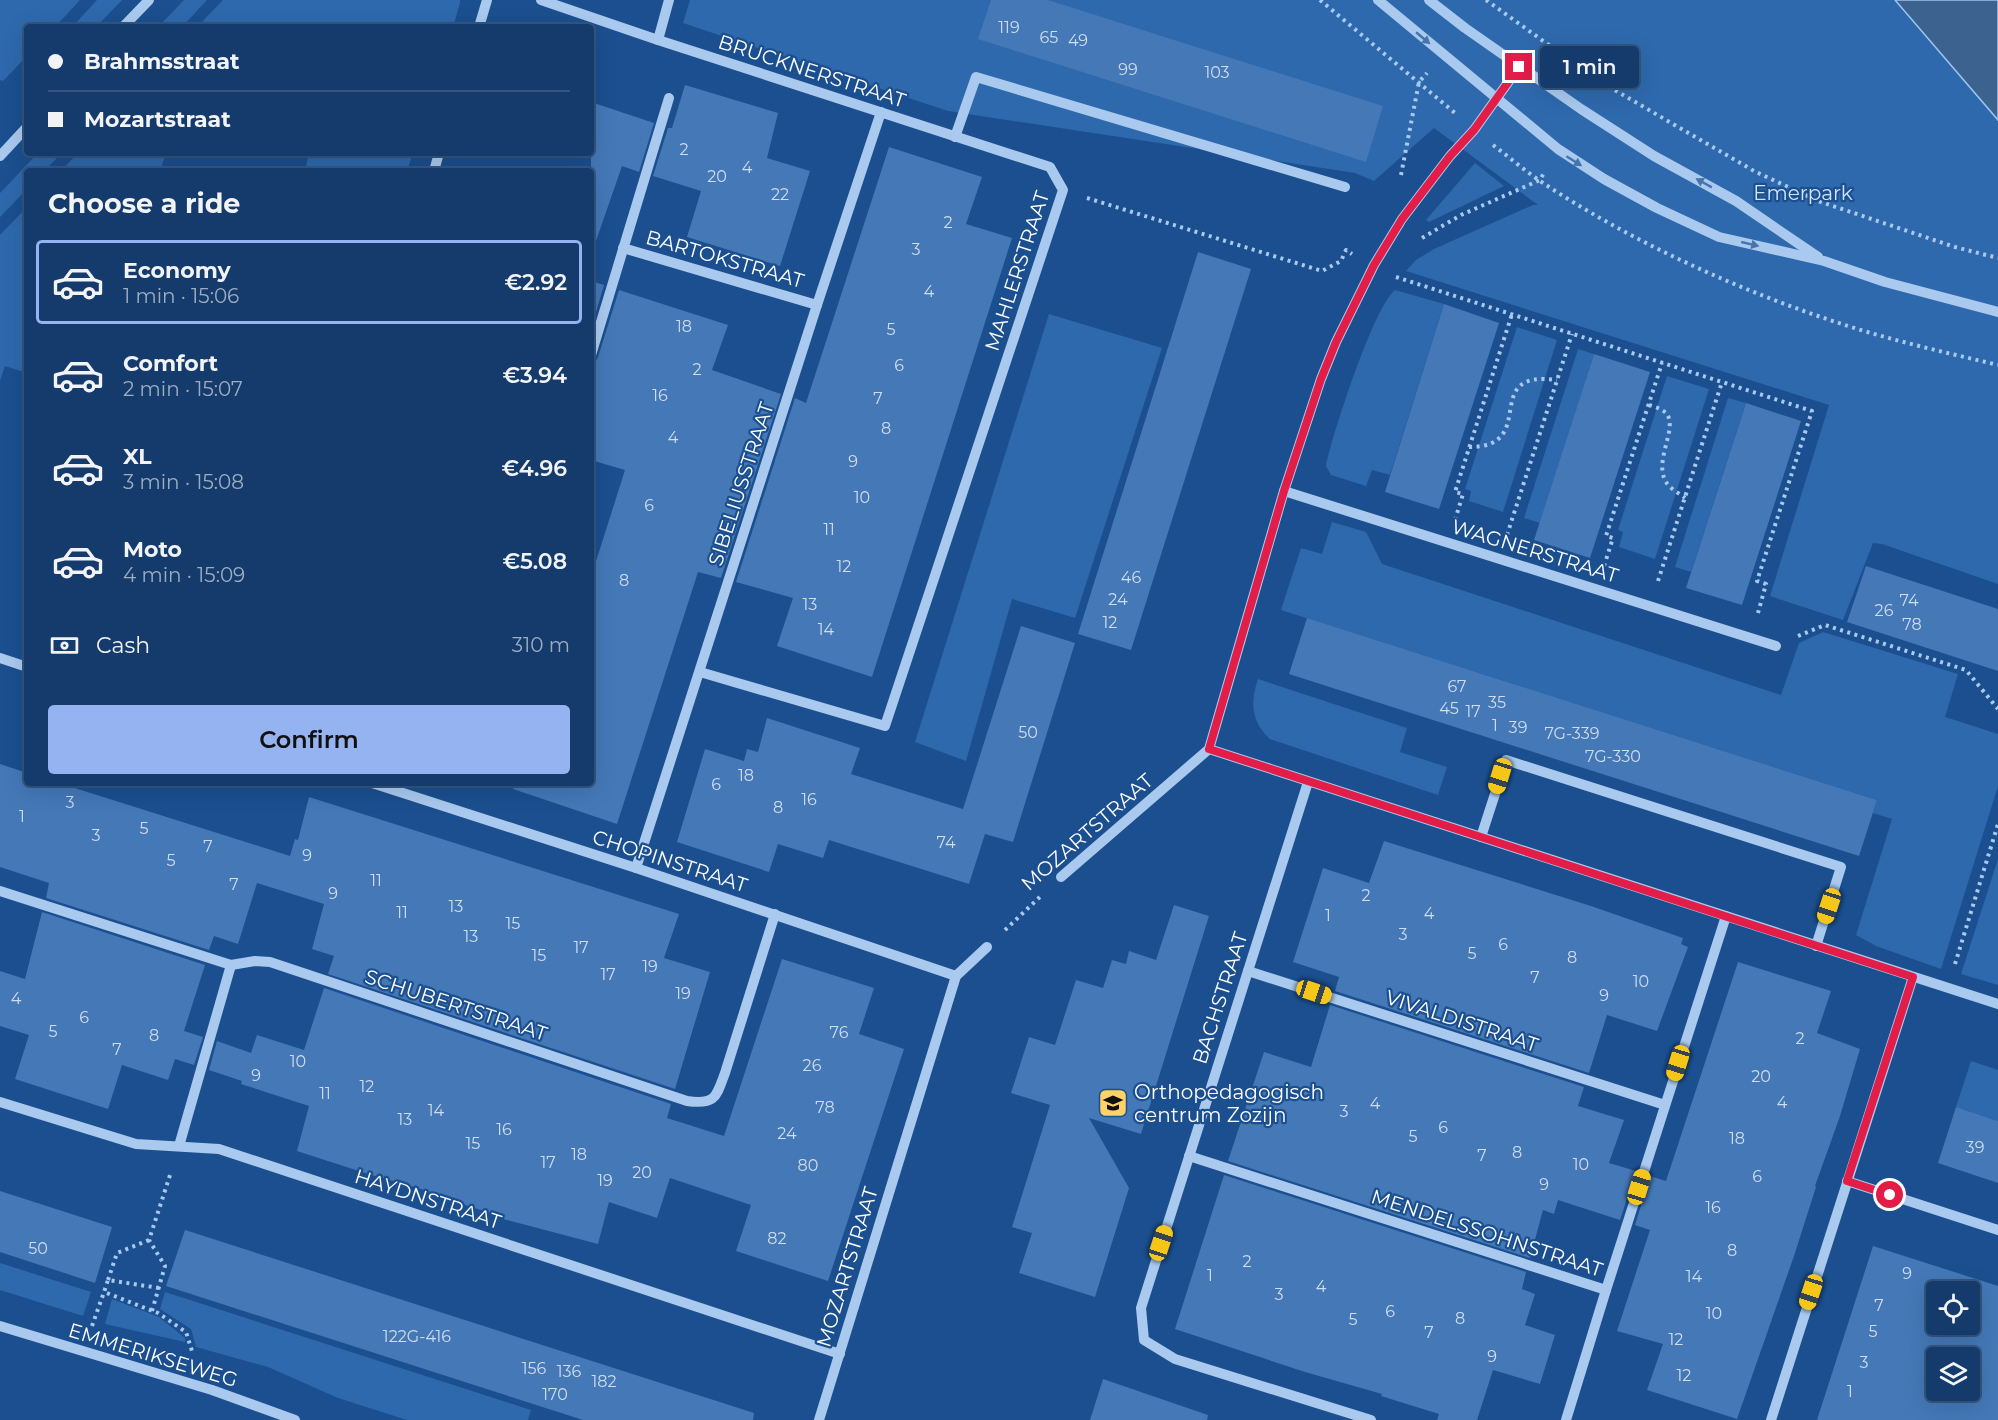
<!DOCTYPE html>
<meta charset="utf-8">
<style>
:root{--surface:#143b6b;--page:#1d4271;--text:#f1f3f6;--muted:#9dadc1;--line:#33557e;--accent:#95b2f1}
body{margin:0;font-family:Montserrat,sans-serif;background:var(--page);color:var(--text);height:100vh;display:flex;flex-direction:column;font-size:22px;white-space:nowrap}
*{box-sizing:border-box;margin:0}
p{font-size:20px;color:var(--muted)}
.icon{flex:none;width:33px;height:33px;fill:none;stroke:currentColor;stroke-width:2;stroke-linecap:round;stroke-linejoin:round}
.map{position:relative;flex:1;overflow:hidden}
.drawer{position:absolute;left:24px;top:168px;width:570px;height:618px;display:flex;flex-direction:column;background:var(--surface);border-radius:6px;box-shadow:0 6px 24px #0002,0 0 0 2px var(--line)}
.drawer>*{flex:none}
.hud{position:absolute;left:24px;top:24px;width:570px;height:132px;border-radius:6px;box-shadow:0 6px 24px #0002,0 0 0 2px var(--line);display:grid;align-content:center;height:132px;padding:0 24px;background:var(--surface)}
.tools{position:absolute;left:1926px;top:1281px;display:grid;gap:12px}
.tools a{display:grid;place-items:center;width:54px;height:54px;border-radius:6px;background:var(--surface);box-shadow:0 6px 24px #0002,0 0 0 2px var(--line);font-size:30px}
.end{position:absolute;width:27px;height:27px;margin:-14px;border:8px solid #e11d48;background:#fff;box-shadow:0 0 0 3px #fff}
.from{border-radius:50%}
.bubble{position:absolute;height:42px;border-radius:6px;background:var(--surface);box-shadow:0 6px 24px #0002,0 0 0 2px var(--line);font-size:20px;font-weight:600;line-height:42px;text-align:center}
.car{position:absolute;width:18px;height:36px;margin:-18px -9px;border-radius:8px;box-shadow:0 0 4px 2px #0007;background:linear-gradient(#f5c518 24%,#345 0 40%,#f5c518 0 76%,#345 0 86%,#f5c518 0)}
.hud b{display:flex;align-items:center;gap:21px;height:57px;font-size:22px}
.hud b+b{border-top:2px solid var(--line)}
.hud i{width:15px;height:15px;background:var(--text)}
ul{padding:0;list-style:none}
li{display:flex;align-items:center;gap:18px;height:84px;margin:0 12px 9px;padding:0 12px;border:3px solid transparent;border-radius:6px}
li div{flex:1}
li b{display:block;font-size:22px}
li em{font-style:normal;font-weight:600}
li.on{border-color:var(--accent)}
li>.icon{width:54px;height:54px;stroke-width:1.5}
h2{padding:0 24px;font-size:27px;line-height:72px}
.pay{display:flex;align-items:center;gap:15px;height:66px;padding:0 24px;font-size:22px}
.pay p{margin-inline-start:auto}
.cta{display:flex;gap:12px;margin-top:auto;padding:12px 24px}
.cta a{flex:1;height:69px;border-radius:6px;background:var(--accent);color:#111;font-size:24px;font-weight:600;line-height:69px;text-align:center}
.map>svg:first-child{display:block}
</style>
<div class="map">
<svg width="1998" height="1420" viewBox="0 0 1998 1420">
<rect width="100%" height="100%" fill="#1b4f8f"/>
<g fill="#2e69ad">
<polygon points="0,0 80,0 55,27 27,27 27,56 3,81 0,80"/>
<polygon points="97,0 122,0 96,27 72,27"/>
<polygon points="184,0 207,0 182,27 158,27"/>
<polygon points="223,0 460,0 460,3 453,27 197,27"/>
<polygon points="690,0 1998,0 1998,584 1882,544 1873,543 1843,620 1770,596 1829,405 1406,271 1416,260 1434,249 1533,205 1538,205 1434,128 1374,181 1355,173 948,111 683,23"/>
<polygon points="38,153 61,154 44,171 27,171 27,189 0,217 0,193"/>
<polygon points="78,153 166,153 160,171 61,171"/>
<polygon points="309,153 413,153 407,171 305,171"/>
<polygon points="1475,163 1504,186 1429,222 1426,220"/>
<polygon points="27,207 27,373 5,366 0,381 0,235"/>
<path d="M1395,290L1444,304L1390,475L1372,470L1366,486L1331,475L1326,466C1332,435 1374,306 1395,290Z"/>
<polygon points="1049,314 1162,348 1075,618 1012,599 966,761 915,742"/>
<polygon points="1517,327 1557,340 1503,512 1469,501 1471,491 1465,489"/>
<polygon points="1578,349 1594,354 1540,523 1524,518"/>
<polygon points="1667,376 1709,389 1655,559 1619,547 1623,532 1618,530"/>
<polygon points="1728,398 1746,403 1691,572 1675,567"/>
<polygon points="1332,522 1366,532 1382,564 1781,695 1799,643 1823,632 1958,674 1945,717 1998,734 1998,786 1941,969 1876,946 1856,935 1892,819 1873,813 1877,800 1281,610 1301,548 1322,554"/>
<path d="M1258,679L1407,728L1400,752L1447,767L1438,795L1270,739C1251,722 1250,702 1258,679Z"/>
<polygon points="1998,859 1998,985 1961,974"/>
<polygon points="1971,1061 1998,1070 1998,1121 1956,1107"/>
<polygon points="0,1263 91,1292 83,1316 0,1290"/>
<polygon points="165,1292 531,1410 528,1420 407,1420 338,1398 268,1367 196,1347 191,1329 160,1309"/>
<polygon points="112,1299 159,1317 185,1338 185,1342 105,1324"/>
</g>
<polygon fill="#3c6290" stroke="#9cc4f0" stroke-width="1.5" points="1895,0 1998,0 1998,120"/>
<g fill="#4478b7" fill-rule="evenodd">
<polygon points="991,0 1048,0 1383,106 1366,162 978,39"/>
<polygon points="685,85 778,113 767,158 810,171 780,266 687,237 701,191 653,176 668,128 672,128"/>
<polygon points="591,102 654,123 639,172 622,166 596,241 591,240"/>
<polygon points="889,147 982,177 966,224 1012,238 872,677 777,646 793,598 736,582 795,398 806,403"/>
<polygon points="1198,252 1251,269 1131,650 1078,634"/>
<polygon points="591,281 604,285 591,329"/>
<polygon points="619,290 728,325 712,370 781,394 721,578 698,572 617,824 513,789 514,783 591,783 591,577 625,470 591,460 591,362 596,361 598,357"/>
<polygon points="1444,304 1499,323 1439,509 1385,492"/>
<polygon points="1594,354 1650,372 1590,558 1534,540"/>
<polygon points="1746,403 1801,421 1742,605 1686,588"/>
<polygon points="1866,566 1998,609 1998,671 1847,622"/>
<polygon points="1307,618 1877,800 1859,856 1289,674"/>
<polygon points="1021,626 1075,643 1013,842 985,834 969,884 829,840 823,858 778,844 769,872 677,842 705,749 744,761 747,749 758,752 767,718 860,748 851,774 963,809"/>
<polygon points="0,764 27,773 27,783 59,783 290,856 295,839 298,840 309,797 679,914 664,958 710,972 675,1089 328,974 334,956 312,949 324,904 257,883 238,944 214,936 209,950 46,898 49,883 0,867"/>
<polygon points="1384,841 1591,906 1683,938 1681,944 1688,947 1657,1031 1607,1015 1589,1073 1335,991 1339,977 1293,962 1323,868 1369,883"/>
<polygon points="1174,905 1209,916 1141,1134 1089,1118 1129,1188 1095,1297 1019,1273 1032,1233 1012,1227 1050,1105 1011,1093 1029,1037 1055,1045 1076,980 1103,988 1112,960 1126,964 1129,951 1156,960"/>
<polygon points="42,912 205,965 184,1031 203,1037 194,1065 175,1059 168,1080 122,1065 108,1109 15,1079 29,1035 0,1026 0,971 25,979"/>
<polygon points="782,959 874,988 859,1034 904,1049 828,1281 736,1251 751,1205 670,1178 657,1218 609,1202 598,1244 503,1219 503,1217 434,1195 435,1193 365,1173 297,1151 309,1106 241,1084 242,1081 209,1070 217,1041 251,1053 257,1035 304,1050 324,988 671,1104 667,1118 724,1136"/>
<polygon points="1738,962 1831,991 1817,1033 1860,1049 1840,1116 1815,1186 1816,1187 1794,1256 1737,1419 1647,1390 1663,1344 1617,1331 1650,1230 1635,1225 1650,1176 1666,1181"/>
<polygon points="1330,1005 1584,1087 1578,1106 1624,1120 1609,1163 1636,1171 1620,1220 1558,1200 1554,1214 1543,1210 1530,1258 1228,1161 1264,1052 1311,1067"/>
<polygon points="1956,1107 1998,1121 1998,1183 1938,1163"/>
<polygon points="1224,1175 1526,1272 1522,1289 1535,1294 1525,1325 1555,1335 1540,1384 1493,1370 1477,1420 1437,1420 1439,1414 1381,1396 1382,1394 1305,1372 1175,1329"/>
<polygon points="0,1191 112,1227 95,1283 0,1252"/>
<polygon points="185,1230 754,1413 753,1420 583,1420 166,1286"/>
<path d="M1873,1246L1998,1286V1420H1817ZM1936,1292H1970V1324H1936ZM1936,1358H1970V1390H1936Z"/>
<polygon points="1103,1379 1208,1415 1207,1420 1090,1420"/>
</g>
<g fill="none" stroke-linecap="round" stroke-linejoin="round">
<g stroke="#a9c9ee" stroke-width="4" stroke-dasharray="3 4.5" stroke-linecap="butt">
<polyline points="1320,0 1455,113"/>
<polyline points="1486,0 1599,81 1754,171 1818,201 1955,247 1998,258"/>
<path d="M1493,145C1509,157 1524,170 1540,181C1633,243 1742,292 1848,326C1898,342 1948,353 1998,365"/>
<polyline points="1401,175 1419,82 1427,73"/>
<polyline points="1087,198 1322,271 1341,261 1346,250 1352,254"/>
<polyline points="1422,238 1461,215 1540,180 1545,171"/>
<polyline points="1396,277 1812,411 1757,581 1766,584 1758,613"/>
<path d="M1649,405C1655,407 1662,409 1666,413C1679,428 1653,460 1666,482C1670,489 1679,493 1685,498"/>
<path d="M1469,447C1541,447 1478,369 1557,380"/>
<polyline points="1455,520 1463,494 1455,492 1512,314"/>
<polyline points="1507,535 1572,334"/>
<polyline points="1604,566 1613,538 1606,536 1662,363"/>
<polyline points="1658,581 1722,382"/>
<polyline points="1798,636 1825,625 1966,670 1998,709"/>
<polyline points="1005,930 1043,894"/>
<polyline points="1955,964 1998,824"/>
<polyline points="108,1280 117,1253 149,1240"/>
<polyline points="159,1288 108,1280 104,1292 158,1313 186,1332 192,1351"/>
<polyline points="152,1311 165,1266 149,1240 171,1172"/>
<polyline points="92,1326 104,1292"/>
</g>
<g stroke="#a9c9ee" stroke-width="10">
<polyline points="541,0 658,40 1050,167 1063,190 885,726 700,672"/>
<polyline points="1378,0 1558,149 1604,179 1657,208 1719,237 1824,261 1885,282 1998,312"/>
<polyline points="1429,0 1465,28 1581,109 1654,156 1736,201 1818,257"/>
<polyline points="123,27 149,0"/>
<polyline points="479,27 487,0"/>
<polyline points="658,40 669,0"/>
<polyline points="955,137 976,77 1345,187"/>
<polyline points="0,156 27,127"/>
<polyline points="434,171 439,153"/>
<polyline points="623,248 817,305"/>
<polyline points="591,355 669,98"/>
<polyline points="1284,491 1776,646"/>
<polyline points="0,658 27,667"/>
<polyline points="1209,749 1998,1004"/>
<polyline points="1308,782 1141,1308 1144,1340 1175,1359 1371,1420"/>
<polyline points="372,783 636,868 956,976"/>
<polyline points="1481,837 1506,760 1841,867 1816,946"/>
<polyline points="636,868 817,305 881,112"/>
<polyline points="1061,877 1209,749 1284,491 1321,379 1336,342 1374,265 1402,219 1450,156 1474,130 1519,67"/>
<path d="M0,891L231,965L255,961L270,962L687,1101C716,1105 716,1097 725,1073L775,914"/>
<polyline points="1248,971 1665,1105"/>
<polyline points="0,1102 136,1144 219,1149 840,1354"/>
<polyline points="179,1146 231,965"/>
<polyline points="1189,1156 1606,1290 1726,916"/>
<polyline points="1847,1181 1998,1230"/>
<polyline points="0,1326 212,1390 295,1420"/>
<polyline points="819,1420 956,976 987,947"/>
<polyline points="1566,1420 1606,1290"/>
<polyline points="1771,1420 1913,977"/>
</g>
</g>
<defs><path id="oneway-solid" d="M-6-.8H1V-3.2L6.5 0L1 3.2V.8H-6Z" transform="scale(1.5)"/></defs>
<g fill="#4674ac">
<use href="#oneway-solid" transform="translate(1423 38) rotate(40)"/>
<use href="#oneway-solid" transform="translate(1574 161) rotate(32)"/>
<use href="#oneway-solid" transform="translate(1704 183) rotate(-151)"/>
<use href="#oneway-solid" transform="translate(1750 244) rotate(13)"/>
</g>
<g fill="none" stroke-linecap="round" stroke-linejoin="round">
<polyline stroke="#e11d48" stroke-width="8" points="1519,67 1474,130 1450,156 1402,219 1374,265 1336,342 1321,379 1284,491 1209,749 1913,977 1847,1181 1890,1195"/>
</g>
<defs>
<g id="school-square" transform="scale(1.5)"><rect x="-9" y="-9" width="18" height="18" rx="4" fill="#ffd166" stroke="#1b4f8f"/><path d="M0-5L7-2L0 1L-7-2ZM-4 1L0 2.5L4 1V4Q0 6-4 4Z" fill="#111"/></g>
</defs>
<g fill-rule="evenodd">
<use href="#school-square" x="1113" y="1103"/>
</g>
<g text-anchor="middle" stroke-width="4.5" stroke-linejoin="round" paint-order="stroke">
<g font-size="16" fill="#d0dded">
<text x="1009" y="33">119</text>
<text x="1049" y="43">65</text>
<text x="1078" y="46">49</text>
<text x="1128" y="75">99</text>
<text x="1217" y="78">103</text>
<text x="684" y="155">2</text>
<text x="747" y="173">4</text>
<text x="717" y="182">20</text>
<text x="780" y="200">22</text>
<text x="948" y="228">2</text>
<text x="916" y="255">3</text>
<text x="929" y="297">4</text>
<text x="684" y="332">18</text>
<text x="891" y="335">5</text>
<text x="899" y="371">6</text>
<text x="697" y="375">2</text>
<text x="660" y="401">16</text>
<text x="878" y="404">7</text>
<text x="886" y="434">8</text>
<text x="673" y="443">4</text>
<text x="853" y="467">9</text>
<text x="862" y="503">10</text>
<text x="649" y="511">6</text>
<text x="829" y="535">11</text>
<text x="844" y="572">12</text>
<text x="1131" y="583">46</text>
<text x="624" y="586">8</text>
<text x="1118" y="605">24</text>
<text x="1909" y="606">74</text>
<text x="810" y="610">13</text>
<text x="1884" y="616">26</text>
<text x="1110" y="628">12</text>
<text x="1912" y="630">78</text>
<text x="826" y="635">14</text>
<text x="1457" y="692">67</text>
<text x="1497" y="708">35</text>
<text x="1449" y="714">45</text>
<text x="1473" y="717">17</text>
<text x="1495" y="731">1</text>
<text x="1518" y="733">39</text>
<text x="1028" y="738">50</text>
<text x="1572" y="739">7G-339</text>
<text x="1613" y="762">7G-330</text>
<text x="746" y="781">18</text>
<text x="716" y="790">6</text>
<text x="809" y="805">16</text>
<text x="70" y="808">3</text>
<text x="778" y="813">8</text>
<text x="22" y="822">1</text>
<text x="144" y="834">5</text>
<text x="96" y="841">3</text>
<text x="946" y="848">74</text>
<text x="208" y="852">7</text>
<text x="307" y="861">9</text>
<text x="171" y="866">5</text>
<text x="376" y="886">11</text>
<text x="234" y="890">7</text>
<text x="333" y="899">9</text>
<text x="1366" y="901">2</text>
<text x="456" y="912">13</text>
<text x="402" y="918">11</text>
<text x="1429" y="919">4</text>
<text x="1328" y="921">1</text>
<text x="513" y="929">15</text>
<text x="1403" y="940">3</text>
<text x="471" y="942">13</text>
<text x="1503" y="950">6</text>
<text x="581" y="953">17</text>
<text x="1472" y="959">5</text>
<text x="539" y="961">15</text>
<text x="1572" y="963">8</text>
<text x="650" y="972">19</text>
<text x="608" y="980">17</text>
<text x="1535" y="983">7</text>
<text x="1641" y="987">10</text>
<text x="683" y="999">19</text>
<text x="1604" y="1001">9</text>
<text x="16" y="1004">4</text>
<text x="84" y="1023">6</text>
<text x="53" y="1037">5</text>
<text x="839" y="1038">76</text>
<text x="154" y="1041">8</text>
<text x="1800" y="1044">2</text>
<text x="117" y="1055">7</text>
<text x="298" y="1067">10</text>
<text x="812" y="1071">26</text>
<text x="256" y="1081">9</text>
<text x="1761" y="1082">20</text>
<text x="367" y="1092">12</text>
<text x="325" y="1099">11</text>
<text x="1782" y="1108">4</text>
<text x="1375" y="1109">4</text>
<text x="825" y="1113">78</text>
<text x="436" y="1116">14</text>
<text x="1344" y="1117">3</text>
<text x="405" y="1125">13</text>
<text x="1443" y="1133">6</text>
<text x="504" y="1135">16</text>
<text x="787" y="1139">24</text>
<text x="1413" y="1142">5</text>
<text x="1737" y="1144">18</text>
<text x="473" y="1149">15</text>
<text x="1975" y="1153">39</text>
<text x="1517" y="1158">8</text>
<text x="579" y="1160">18</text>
<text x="1482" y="1161">7</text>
<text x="548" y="1168">17</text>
<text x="1581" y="1170">10</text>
<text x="808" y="1171">80</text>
<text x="642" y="1178">20</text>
<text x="1757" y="1182">6</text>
<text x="605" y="1186">19</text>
<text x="1544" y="1190">9</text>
<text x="1713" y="1213">16</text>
<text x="777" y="1244">82</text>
<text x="38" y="1254">50</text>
<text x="1732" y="1256">8</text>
<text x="1247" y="1267">2</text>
<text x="1907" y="1279">9</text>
<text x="1210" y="1281">1</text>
<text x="1694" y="1282">14</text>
<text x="1321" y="1292">4</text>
<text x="1279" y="1300">3</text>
<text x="1879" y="1311">7</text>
<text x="1390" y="1317">6</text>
<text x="1714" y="1319">10</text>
<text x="1460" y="1324">8</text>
<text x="1353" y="1325">5</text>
<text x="1873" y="1337">5</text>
<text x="1429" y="1338">7</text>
<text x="417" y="1342">122G-416</text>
<text x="1676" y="1345">12</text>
<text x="1492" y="1362">9</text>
<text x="1864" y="1368">3</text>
<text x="534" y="1374">156</text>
<text x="569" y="1377">136</text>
<text x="1684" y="1381">12</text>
<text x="604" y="1387">182</text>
<text x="1850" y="1397">1</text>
<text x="555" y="1400">170</text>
</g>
<g font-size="20" fill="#fff" stroke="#1b4f8f">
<text transform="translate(812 71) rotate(18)" y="7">BRUCKNERSTRAAT</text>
<text transform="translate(725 259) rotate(16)" y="7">BARTOKSTRAAT</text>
<text transform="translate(1017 271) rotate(-72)" y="7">MAHLERSTRAAT</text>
<text transform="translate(741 484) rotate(-72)" y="7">SIBELIUSSTRAAT</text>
<text transform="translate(1535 551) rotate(17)" y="7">WAGNERSTRAAT</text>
<text transform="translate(1087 832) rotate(-41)" y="7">MOZARTSTRAAT</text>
<text transform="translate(670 861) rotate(18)" y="7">CHOPINSTRAAT</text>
<text transform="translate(1220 998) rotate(-72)" y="7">BACHSTRAAT</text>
<text transform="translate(456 1005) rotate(18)" y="7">SCHUBERTSTRAAT</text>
<text transform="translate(1462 1021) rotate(18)" y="7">VIVALDISTRAAT</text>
<text transform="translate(428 1199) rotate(18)" y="7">HAYDNSTRAAT</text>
<text transform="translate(1487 1233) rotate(18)" y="7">MENDELSSOHNSTRAAT</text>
<text transform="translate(847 1267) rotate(-73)" y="7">MOZARTSTRAAT</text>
<text transform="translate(153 1355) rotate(17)" y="7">EMMERIKSEWEG</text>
</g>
<g font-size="20" fill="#cfe3fa" stroke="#1b4f8f">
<text x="1803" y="200">Emerpark</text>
</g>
<g font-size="20" fill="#fff" stroke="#1b4f8f" text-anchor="start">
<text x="1134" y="1099">Orthopedagogisch<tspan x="1134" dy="23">centrum Zozijn</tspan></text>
</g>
</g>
</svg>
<div class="tools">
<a><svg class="icon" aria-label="locate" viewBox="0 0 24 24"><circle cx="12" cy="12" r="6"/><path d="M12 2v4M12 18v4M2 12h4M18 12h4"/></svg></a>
<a><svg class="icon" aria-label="layers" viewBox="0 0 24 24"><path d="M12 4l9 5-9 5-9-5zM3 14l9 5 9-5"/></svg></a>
</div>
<i class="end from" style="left:1890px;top:1195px"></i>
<i class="end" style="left:1519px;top:67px"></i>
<div class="bubble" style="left:1540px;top:46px;width:99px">1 min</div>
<i class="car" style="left:1500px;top:776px;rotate:197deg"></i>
<i class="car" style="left:1829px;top:906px;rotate:198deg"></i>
<i class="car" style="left:1314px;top:992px;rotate:108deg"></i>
<i class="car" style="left:1678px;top:1063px;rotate:197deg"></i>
<i class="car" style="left:1639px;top:1187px;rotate:17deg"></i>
<i class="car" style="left:1161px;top:1243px;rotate:18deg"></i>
<i class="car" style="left:1811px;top:1292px;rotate:198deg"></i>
<div class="hud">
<b><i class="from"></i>Brahmsstraat</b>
<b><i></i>Mozartstraat</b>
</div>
<section class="drawer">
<h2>Choose a ride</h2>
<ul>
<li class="on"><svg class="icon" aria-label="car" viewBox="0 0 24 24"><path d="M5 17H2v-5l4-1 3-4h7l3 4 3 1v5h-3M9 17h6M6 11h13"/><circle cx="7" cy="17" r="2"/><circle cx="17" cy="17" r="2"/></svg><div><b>Economy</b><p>1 min · 15:06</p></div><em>€2.92</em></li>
<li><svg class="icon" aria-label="car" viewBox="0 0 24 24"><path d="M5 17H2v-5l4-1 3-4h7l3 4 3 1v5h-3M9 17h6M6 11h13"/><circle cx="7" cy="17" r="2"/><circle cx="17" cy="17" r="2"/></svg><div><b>Comfort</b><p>2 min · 15:07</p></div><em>€3.94</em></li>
<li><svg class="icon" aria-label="car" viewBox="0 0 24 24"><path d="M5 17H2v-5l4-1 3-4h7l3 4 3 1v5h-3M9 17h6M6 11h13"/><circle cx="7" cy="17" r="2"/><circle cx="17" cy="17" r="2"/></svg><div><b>XL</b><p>3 min · 15:08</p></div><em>€4.96</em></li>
<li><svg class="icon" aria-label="car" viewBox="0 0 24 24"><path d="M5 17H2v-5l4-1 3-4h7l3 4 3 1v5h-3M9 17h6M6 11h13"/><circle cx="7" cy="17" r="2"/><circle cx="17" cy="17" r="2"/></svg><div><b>Moto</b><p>4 min · 15:09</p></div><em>€5.08</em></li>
</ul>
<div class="pay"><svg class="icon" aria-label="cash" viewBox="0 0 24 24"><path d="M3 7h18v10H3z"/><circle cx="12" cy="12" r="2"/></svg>Cash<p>310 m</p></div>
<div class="cta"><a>Confirm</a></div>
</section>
</div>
